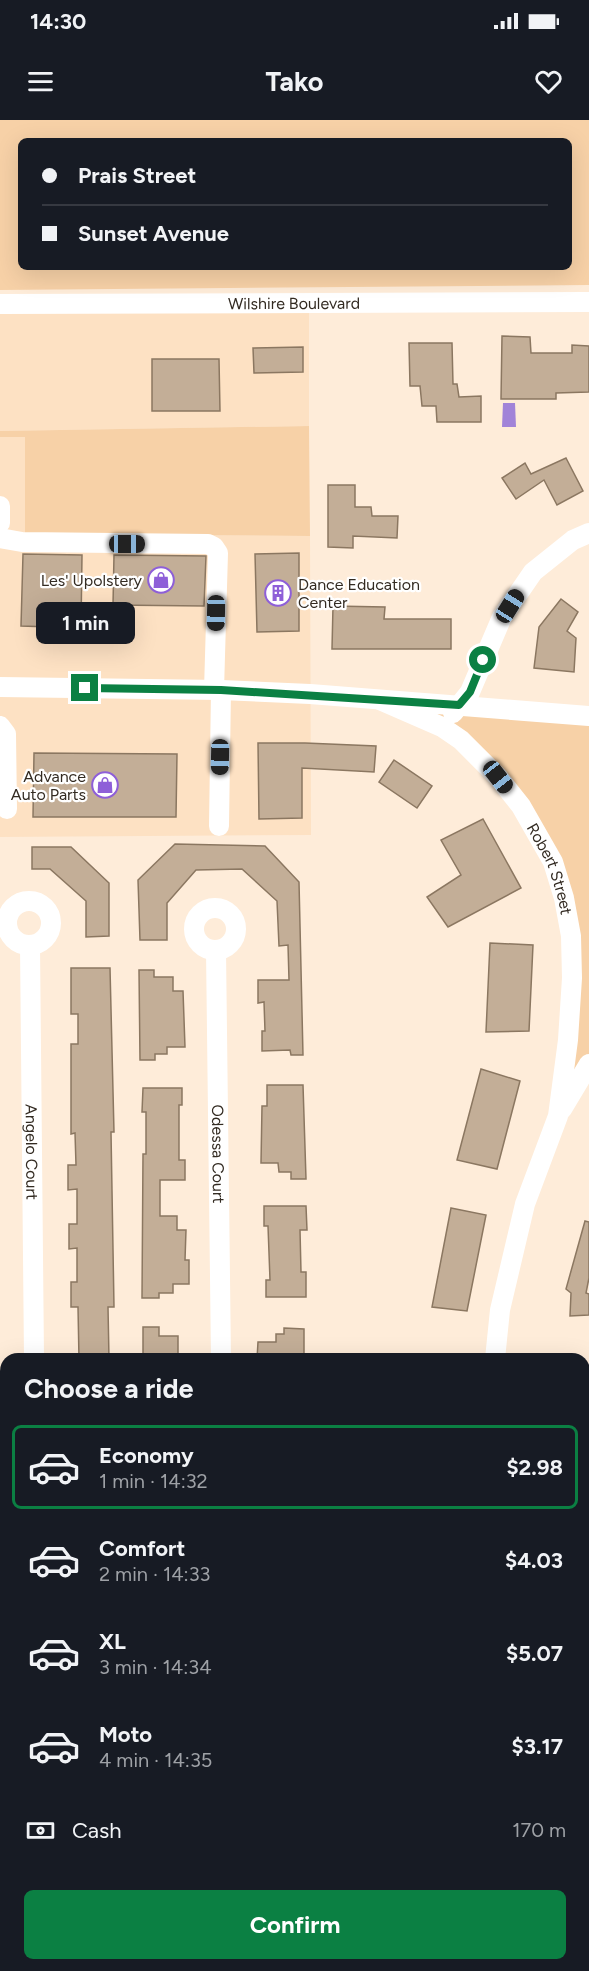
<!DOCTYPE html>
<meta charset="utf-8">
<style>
:root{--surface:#171b24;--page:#242831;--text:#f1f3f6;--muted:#9ea1a6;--line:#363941;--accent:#0b8043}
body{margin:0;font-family:Figtree,sans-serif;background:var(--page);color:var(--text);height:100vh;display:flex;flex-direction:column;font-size:22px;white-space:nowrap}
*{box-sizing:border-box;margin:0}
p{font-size:20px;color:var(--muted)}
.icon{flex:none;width:33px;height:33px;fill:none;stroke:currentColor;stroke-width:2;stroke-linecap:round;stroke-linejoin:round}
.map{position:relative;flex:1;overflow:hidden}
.sheet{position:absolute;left:0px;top:1233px;width:590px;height:618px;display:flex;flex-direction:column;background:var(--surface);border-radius:18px 18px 0 0;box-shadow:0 6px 24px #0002}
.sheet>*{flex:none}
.hud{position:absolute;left:18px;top:18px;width:554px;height:132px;border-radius:9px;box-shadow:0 6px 24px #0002;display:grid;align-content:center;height:132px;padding:0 24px;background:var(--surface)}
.end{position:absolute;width:27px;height:27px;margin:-14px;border:8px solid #0b8043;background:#fff;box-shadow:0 0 0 3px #fff}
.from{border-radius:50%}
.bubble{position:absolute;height:42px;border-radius:9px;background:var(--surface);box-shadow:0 6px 24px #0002;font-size:20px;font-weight:700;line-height:42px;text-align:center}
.car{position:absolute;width:18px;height:36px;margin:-18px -9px;border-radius:8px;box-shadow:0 0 4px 2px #0007;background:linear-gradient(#222 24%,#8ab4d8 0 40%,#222 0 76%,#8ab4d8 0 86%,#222 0)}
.hud b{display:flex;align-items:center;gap:21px;height:57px;font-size:22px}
.hud b+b{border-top:2px solid var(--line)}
.hud i{width:15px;height:15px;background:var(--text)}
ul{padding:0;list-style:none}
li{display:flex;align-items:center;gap:18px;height:84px;margin:0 12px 9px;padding:0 12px;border:3px solid transparent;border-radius:9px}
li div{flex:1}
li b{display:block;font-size:22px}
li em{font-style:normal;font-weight:700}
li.current{border-color:var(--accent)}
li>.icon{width:54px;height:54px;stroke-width:1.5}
h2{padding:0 24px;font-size:27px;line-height:72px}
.pay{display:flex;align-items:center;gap:15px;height:66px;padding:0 24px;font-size:22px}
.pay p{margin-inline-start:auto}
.primary-button{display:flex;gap:12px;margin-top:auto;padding:12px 24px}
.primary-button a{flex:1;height:69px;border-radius:9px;background:var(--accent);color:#fff;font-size:24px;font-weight:700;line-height:69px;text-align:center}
.status{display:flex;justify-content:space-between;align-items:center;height:42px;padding:0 30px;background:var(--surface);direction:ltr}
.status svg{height:16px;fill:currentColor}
header{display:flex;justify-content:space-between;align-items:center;height:78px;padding:0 24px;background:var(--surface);font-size:27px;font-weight:700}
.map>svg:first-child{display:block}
</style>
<div class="status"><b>14:30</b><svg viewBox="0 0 49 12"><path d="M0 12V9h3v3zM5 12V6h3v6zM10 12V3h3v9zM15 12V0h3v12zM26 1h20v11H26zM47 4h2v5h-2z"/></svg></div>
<header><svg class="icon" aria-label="menu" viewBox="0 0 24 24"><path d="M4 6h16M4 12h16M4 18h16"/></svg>Tako<svg class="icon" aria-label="heart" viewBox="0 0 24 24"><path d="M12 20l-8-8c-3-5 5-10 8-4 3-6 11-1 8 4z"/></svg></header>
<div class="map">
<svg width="589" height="1851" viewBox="0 0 589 1851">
<rect width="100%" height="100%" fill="#feecd9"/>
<g fill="#fde1c3">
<polygon points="309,191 309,306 0,311 0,193"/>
<polygon points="0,317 25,317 26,414 310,416 311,715 0,717"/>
</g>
<g fill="#f7d1a7" fill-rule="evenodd">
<path d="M0,0H589V165L0,170ZM21,21H568V147H21Z"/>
<polygon points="309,306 310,416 25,414 25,317 0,317 0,311"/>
<polygon points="414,593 589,596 589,944 558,996 568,920 564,778 498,657"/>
<polygon points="584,1342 589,1342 589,1397 584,1401"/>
</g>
<polygon fill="#a183d8" points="503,283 515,283 516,307 502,307"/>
<g fill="#c3ae97" stroke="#8b7761" stroke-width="1.5">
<polygon points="502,216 530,217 531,233 572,233 572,225 589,226 589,272 556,273 556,279 501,279"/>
<polygon points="409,223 452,223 453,264 457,264 459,277 481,276 481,302 437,302 436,286 422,286 420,266 410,266"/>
<polygon points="303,227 303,252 254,253 253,228"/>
<polygon points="152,239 219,239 220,291 152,291"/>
<polygon points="566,338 583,371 557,385 544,360 516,379 502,358 525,343 531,354"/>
<polygon points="328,365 355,365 355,387 371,387 372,396 398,396 397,418 353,416 353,428 328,427"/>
<polygon points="299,433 299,511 257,512 255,434"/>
<polygon points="23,434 82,435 81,508 21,506"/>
<polygon points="114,435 206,436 204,486 113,485"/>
<polygon points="561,479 578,492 567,511 576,518 574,552 534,548 539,507"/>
<polygon points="333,486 385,487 384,499 451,499 451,529 332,529"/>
<polygon points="258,623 305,623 376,626 374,652 302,648 302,698 259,699"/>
<polygon points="34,633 177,634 176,697 33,697"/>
<polygon points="394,640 432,666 417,688 379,662"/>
<polygon points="483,699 521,768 448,807 427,777 461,755 441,720"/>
<polygon points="175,724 265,726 299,762 303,935 291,935 290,930 262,931 262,911 265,911 264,882 258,883 258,860 289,860 288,825 279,826 277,781 242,749 196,750 167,783 167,820 140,820 138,760"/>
<polygon points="32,727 71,727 109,763 109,816 86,817 86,781 50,749 32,749"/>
<polygon points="490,823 533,825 529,911 486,912"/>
<polygon points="71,848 110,848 114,1012 111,1012 114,1187 108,1187 109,1239 79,1239 78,1187 71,1187 71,1162 77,1162 77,1128 69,1129 69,1104 77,1104 77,1069 68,1070 68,1045 76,1045 75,1013 71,1014 71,924 78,924 78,894 71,894"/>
<polygon points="139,850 154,850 154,857 173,857 173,871 183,871 185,927 167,927 167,934 155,934 155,940 140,940"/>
<polygon points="481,949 520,961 497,1049 457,1040"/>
<polygon points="267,965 303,965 306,1059 291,1059 291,1052 279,1052 278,1043 261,1043 262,986 267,986"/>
<polygon points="143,968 182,968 182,985 179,985 179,1040 185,1040 185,1060 160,1060 160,1096 177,1096 177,1110 186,1110 185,1140 189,1140 189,1164 173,1164 173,1173 159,1173 159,1178 142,1178 143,1034 146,1034 146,992 142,992"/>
<polygon points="264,1086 306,1086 307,1110 300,1110 301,1152 306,1152 306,1177 266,1177 266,1160 270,1160 268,1106 264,1106"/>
<polygon points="451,1088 486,1095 467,1191 432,1187"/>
<polygon points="585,1101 589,1102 589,1158 586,1173 589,1174 589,1195 570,1196 571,1173 566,1169"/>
<polygon points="143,1207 159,1207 159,1216 178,1216 178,1239 143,1239"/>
<polygon points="284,1208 304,1209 304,1239 257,1239 258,1222 276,1222 276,1214 284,1214"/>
</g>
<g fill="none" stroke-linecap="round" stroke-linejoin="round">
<g stroke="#fff" stroke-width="20">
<path id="s1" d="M0,184L589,182"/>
<polyline points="0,386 0,403"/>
<polyline points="0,418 22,422 208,424 214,427 218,433 214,570"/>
<polyline points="0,567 221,570 310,574 589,596"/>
<path id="s2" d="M380,580L442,607L461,620L498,657L521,686L553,742L564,778L571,816L572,858L568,920L558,996L525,1084L500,1190L495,1239"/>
<polyline points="453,593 470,572 502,497 533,452 573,420 589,413"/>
<polyline points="0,606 6,614 7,689"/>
<polyline points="219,706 221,570"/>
<circle cx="29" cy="803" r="22"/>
<circle cx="215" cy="809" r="21"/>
<path id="s3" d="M30,825L34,1239"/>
<path id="s4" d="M216,830L221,1239"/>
<polyline points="562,989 589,944"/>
<polyline points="0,1330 6,1330"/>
<polyline points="584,1332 589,1332"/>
<polyline points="584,1412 589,1408"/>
<polyline points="0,1734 6,1734"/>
<polyline points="481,1845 486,1851"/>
</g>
</g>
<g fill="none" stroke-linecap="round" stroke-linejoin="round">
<polyline stroke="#0b8043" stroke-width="8" points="85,568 221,570 459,585 470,572 483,540"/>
</g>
<defs>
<g id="shop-ring" transform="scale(1.35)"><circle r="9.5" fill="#fff" stroke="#8e5fd8" stroke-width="1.5"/><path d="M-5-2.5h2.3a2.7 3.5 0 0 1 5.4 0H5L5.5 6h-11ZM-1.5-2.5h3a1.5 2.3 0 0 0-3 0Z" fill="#8e5fd8"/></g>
<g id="building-ring" transform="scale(1.35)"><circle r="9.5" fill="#fff" stroke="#8e5fd8" stroke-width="1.5"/><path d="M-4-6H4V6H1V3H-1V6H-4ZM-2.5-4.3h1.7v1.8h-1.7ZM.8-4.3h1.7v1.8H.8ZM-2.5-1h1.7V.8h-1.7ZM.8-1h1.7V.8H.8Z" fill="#8e5fd8"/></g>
</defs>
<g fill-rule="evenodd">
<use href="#shop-ring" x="161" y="460"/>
<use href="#building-ring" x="278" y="473"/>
<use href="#shop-ring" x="105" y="665"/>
</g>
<g text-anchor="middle" stroke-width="4.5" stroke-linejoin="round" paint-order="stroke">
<g font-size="16" fill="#332b22" stroke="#fff">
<text dy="6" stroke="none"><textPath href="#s1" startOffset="294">Wilshire Boulevard</textPath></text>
<text dy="6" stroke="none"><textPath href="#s2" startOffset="250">Robert Street</textPath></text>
<text dy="6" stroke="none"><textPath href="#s3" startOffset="207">Angelo Court</textPath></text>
<text dy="6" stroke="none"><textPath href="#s4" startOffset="204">Odessa Court</textPath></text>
</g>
<g font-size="16" fill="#332b22" stroke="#fff" text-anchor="end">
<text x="142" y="466">Les' Upolstery</text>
<text x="298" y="470" text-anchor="start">Dance Education<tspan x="298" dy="18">Center</tspan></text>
<text x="86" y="662">Advance<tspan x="86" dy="18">Auto Parts</tspan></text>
</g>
</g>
</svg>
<i class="end from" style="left:483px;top:540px"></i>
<i class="end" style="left:85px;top:568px"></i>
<div class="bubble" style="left:36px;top:482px;width:99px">1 min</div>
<i class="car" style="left:127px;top:424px;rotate:90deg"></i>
<i class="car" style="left:510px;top:486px;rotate:32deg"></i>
<i class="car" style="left:216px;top:493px;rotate:181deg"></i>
<i class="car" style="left:220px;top:637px;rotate:181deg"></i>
<i class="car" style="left:498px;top:657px;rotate:142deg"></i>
<div class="hud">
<b><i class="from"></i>Prais Street</b>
<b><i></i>Sunset Avenue</b>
</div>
<section class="sheet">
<h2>Choose a ride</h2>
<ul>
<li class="current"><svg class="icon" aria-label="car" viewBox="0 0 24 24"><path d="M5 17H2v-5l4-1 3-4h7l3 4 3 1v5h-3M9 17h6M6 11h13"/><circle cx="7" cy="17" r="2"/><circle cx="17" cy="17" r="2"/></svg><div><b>Economy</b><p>1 min · 14:32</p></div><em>$2.98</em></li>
<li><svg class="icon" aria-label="car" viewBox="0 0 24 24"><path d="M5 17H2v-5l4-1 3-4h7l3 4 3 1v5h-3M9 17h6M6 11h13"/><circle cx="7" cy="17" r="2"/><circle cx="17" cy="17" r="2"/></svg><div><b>Comfort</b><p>2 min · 14:33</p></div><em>$4.03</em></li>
<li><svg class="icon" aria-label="car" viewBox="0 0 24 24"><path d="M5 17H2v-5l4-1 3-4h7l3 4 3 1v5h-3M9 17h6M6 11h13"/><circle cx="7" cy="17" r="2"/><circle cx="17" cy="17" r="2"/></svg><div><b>XL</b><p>3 min · 14:34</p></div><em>$5.07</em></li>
<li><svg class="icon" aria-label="car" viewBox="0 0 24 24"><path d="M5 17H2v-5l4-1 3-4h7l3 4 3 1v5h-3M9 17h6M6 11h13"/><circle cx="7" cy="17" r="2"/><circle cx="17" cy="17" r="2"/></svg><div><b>Moto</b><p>4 min · 14:35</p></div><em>$3.17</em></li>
</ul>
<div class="pay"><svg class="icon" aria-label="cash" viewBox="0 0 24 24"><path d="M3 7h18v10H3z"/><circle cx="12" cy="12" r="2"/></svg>Cash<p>170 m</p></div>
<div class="primary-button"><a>Confirm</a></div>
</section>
</div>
